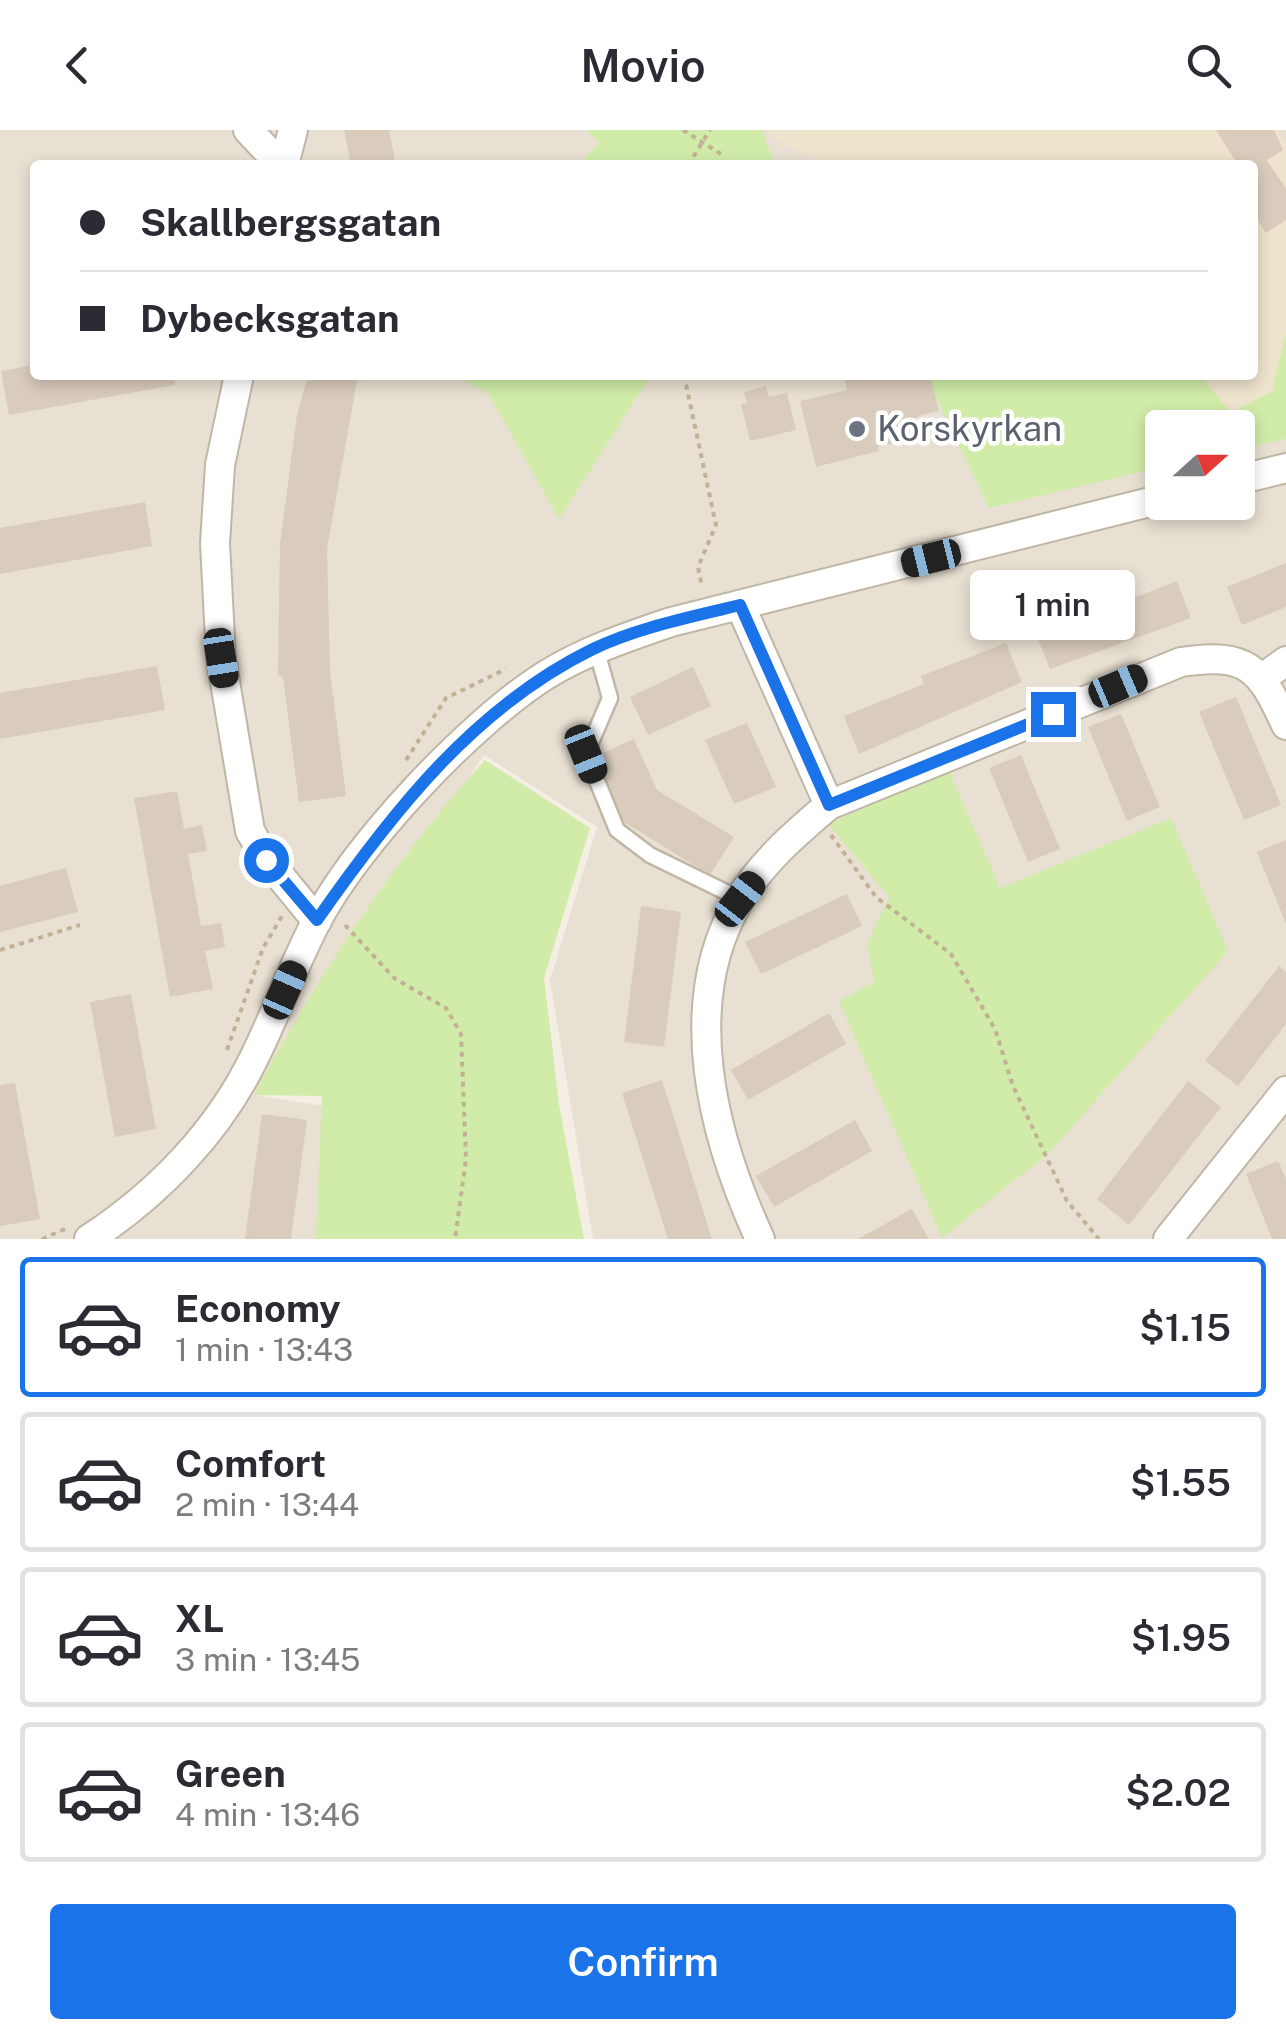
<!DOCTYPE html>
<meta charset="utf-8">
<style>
:root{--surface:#fff;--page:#f7f7f7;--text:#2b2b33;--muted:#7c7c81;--line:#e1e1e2;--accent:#1a73e8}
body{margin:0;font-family:"Public Sans",sans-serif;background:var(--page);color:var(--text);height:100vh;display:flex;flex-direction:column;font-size:38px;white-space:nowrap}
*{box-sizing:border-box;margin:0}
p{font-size:32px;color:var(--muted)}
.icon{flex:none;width:55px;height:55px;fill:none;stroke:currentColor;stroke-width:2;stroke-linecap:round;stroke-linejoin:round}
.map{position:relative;height:1109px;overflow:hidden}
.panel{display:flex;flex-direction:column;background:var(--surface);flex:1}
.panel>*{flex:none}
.hud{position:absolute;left:30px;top:30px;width:1228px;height:220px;border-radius:10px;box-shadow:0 5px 15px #0003;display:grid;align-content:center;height:220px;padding:0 50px;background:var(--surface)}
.needle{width:65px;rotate:69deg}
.controls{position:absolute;left:1145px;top:280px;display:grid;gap:20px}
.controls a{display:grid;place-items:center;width:110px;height:110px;border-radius:10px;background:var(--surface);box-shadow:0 5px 15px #0003;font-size:50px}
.end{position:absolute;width:45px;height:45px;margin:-22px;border:12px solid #1a73e8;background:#fff;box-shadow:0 0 0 5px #fff}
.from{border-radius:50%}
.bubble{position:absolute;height:70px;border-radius:10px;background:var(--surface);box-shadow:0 5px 15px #0003;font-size:32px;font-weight:600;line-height:70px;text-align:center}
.car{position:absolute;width:30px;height:60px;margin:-30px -15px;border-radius:12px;box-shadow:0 0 8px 2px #0007;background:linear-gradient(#222 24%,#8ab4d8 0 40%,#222 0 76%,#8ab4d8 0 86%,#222 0)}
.hud b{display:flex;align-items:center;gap:35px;height:95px;font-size:38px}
.hud b+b{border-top:2px solid var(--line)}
.hud i{width:25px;height:25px;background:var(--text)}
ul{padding:18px 0 0;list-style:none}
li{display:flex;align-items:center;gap:30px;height:140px;margin:0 20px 15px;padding:0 30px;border:5px solid var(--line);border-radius:10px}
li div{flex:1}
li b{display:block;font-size:38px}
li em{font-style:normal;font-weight:600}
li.on{border-color:var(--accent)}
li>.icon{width:90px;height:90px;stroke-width:1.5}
.action{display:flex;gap:20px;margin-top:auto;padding:20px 50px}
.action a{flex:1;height:115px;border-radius:10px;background:var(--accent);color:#fff;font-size:40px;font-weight:600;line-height:115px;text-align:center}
header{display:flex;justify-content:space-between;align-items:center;height:130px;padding:0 50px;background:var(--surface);font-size:45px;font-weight:600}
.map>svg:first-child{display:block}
</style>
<header><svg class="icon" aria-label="back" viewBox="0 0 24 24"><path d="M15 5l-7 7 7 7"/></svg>Movio<svg class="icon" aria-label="search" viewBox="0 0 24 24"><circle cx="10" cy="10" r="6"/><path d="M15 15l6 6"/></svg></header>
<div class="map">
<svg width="1286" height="1109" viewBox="0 0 1286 1109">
<rect width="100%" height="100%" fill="#f4eee4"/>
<path fill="#e8e0d2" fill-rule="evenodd" d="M0,0H1286V1109H593L550,850L597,697L484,625L256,965L329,977L316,1109H0ZM35,35H1252V245H35ZM1162,298H1238V372H1162Z"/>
<polygon fill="#eee3cd" points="769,0 1279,0 1286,14 1286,202 1272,261 1231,283 1200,245 1252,245 1252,35 827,35 771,7"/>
<g fill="#d1eca9">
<polygon points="587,0 762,0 775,35 579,35 599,12"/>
<polygon points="1286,202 1286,309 1238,320 1238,298 1162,298 1162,337 989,378 925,245 1200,245 1231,283 1272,261"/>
<polygon points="454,245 651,245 559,389 488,263"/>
<path d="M485,630L590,698L544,848L559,974L584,1109H316L322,966L254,965C318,845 394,730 485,630Z"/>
<polygon points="949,641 1000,758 1171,688 1228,821 1050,1022 942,1108 839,871 874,852 867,814 889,767 828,694"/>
</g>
<g fill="#d9ccbc">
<polygon points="344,0 389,0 396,35 351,35"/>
<polygon points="1216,0 1274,0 1283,20 1267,30 1286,59 1286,90 1266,103 1252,82 1252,35 1238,35"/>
<polygon points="35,235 35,245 173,245 175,255 9,285 1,241"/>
<polygon points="308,245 358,245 327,419 330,541 346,666 299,672 283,547 278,545 280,414 297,285"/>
<polygon points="843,245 930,245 939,281 918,286 897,312 878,317 879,321 816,337 800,271 847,260"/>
<polygon points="766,256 769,267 787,263 796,300 750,311 741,274 747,273 744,262"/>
<polygon points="145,372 152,416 0,444 0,398"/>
<polygon points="1286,433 1286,477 1242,495 1227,457"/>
<polygon points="1177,451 1191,488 1050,539 1035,501 1119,468 1121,473"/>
<polygon points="1006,513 1022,552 859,624 844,586 924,554 921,546"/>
<polygon points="157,536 165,580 0,609 0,563"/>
<polygon points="693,537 711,576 648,605 630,567"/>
<polygon points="1236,567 1281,675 1244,690 1199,582"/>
<polygon points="1121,584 1160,677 1127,691 1088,597"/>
<polygon points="747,593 776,657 734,674 705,610"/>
<polygon points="634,609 657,660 734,707 710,745 622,691 594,627"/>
<polygon points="1021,625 1060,719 1028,732 989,638"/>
<polygon points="177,661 184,699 202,695 207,721 188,724 201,796 221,793 225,817 205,821 213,859 170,867 134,668"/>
<polygon points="1286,710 1286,794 1257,722"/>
<polygon points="66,738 78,782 0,802 0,756"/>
<polygon points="847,764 862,796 761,844 745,812"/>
<polygon points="641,776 681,782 664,917 624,912"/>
<polygon points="1279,836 1286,842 1286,894 1238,956 1205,931"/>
<polygon points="131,864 156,999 115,1007 90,872"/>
<polygon points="829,883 846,914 748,970 731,940"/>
<polygon points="662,950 712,1109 668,1109 622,963"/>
<polygon points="1188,951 1221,977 1129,1095 1097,1069"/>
<polygon points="15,953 40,1089 0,1096 0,955"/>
<polygon points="262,984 307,990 291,1109 245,1109"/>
<polygon points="855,990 872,1021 774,1077 756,1046"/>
<polygon points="1278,1031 1286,1049 1286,1109 1272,1109 1246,1044"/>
<polygon points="912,1079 929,1109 858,1109"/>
</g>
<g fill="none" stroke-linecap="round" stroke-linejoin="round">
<g stroke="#c0b6a6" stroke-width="19">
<polyline id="service" points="596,518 610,568 586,624 617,700 650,725 740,769"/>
</g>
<g stroke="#c0b6a6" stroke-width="32">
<g id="minor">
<polyline points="248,0 281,35"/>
<polyline points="284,35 293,0"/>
<polyline points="239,245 220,335 215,413 221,528 250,701 267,730 317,791"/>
<polyline points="1238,350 1286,338"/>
<polyline points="740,475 829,675"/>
<polyline points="1264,547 1286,531"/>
<path d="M89,1109C158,1064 219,1001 255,926C276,883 293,837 315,794C356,714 470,593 546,545C585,521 627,507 671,492L1162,369"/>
<path d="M760,1109C713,1007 677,873 740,769C762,732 797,702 829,675L1181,532C1248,522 1260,538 1286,595"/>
<polyline points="1168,1109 1286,961"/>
</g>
</g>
<g stroke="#c3b196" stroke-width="4" stroke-dasharray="5 5" stroke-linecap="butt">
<polyline points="683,0 721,24"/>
<polyline points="688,35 710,0"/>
<polyline points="684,245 716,395 698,437 702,457"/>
<polyline points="406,630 446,568 506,539"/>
<polyline points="831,705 876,767 951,824 995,899 1013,956 1067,1071 1099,1109"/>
<polyline points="345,795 394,848 446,878 461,904 466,1029 455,1109"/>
<polyline points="0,820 80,795"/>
<polyline points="227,920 263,818 282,786"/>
<polyline points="42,1109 65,1099"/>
</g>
<use href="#service" stroke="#fff" stroke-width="14"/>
<use href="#minor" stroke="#fff" stroke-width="28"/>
</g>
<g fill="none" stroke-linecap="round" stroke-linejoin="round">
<path stroke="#1a73e8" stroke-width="12" d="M266,730L317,790C391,684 474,577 593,519C639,497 692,487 740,475L829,675L1053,584"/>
</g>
<circle fill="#6b7280" stroke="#fff" stroke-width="4" cx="857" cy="299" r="10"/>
<g text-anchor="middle" stroke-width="9" stroke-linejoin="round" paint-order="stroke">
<g font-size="35" fill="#5b616d" stroke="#fff" text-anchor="start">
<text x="877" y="311">Korskyrkan</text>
</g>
</g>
</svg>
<div class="controls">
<a><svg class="needle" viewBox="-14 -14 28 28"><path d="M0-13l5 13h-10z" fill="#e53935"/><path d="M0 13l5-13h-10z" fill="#7c7c81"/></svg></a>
</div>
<i class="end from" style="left:266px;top:730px"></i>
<i class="end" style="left:1053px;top:584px"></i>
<div class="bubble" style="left:970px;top:440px;width:165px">1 min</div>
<i class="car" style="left:931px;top:428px;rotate:256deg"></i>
<i class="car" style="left:221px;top:528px;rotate:171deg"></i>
<i class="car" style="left:1118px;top:556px;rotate:67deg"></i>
<i class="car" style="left:586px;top:624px;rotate:158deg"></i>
<i class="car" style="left:740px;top:769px;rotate:38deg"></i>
<i class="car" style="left:285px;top:860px;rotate:24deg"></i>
<div class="hud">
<b><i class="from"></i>Skallbergsgatan</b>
<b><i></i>Dybecksgatan</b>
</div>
</div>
<section class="panel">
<ul>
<li class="on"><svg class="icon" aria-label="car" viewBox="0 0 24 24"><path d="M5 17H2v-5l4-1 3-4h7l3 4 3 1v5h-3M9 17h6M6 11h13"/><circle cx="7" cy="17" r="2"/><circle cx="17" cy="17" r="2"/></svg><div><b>Economy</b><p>1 min · 13:43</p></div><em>$1.15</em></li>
<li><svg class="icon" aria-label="car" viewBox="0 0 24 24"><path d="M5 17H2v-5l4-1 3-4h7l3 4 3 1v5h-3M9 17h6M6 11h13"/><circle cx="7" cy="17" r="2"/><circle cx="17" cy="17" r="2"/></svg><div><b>Comfort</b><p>2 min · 13:44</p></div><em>$1.55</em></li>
<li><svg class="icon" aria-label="car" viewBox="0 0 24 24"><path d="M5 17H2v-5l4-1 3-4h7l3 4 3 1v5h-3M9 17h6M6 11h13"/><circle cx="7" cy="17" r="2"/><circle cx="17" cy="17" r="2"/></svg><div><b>XL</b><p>3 min · 13:45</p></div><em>$1.95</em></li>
<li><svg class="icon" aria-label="car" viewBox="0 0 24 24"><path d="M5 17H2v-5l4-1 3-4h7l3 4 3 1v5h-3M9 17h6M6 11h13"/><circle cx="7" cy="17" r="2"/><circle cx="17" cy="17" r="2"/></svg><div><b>Green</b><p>4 min · 13:46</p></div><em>$2.02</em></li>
</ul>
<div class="action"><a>Confirm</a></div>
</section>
